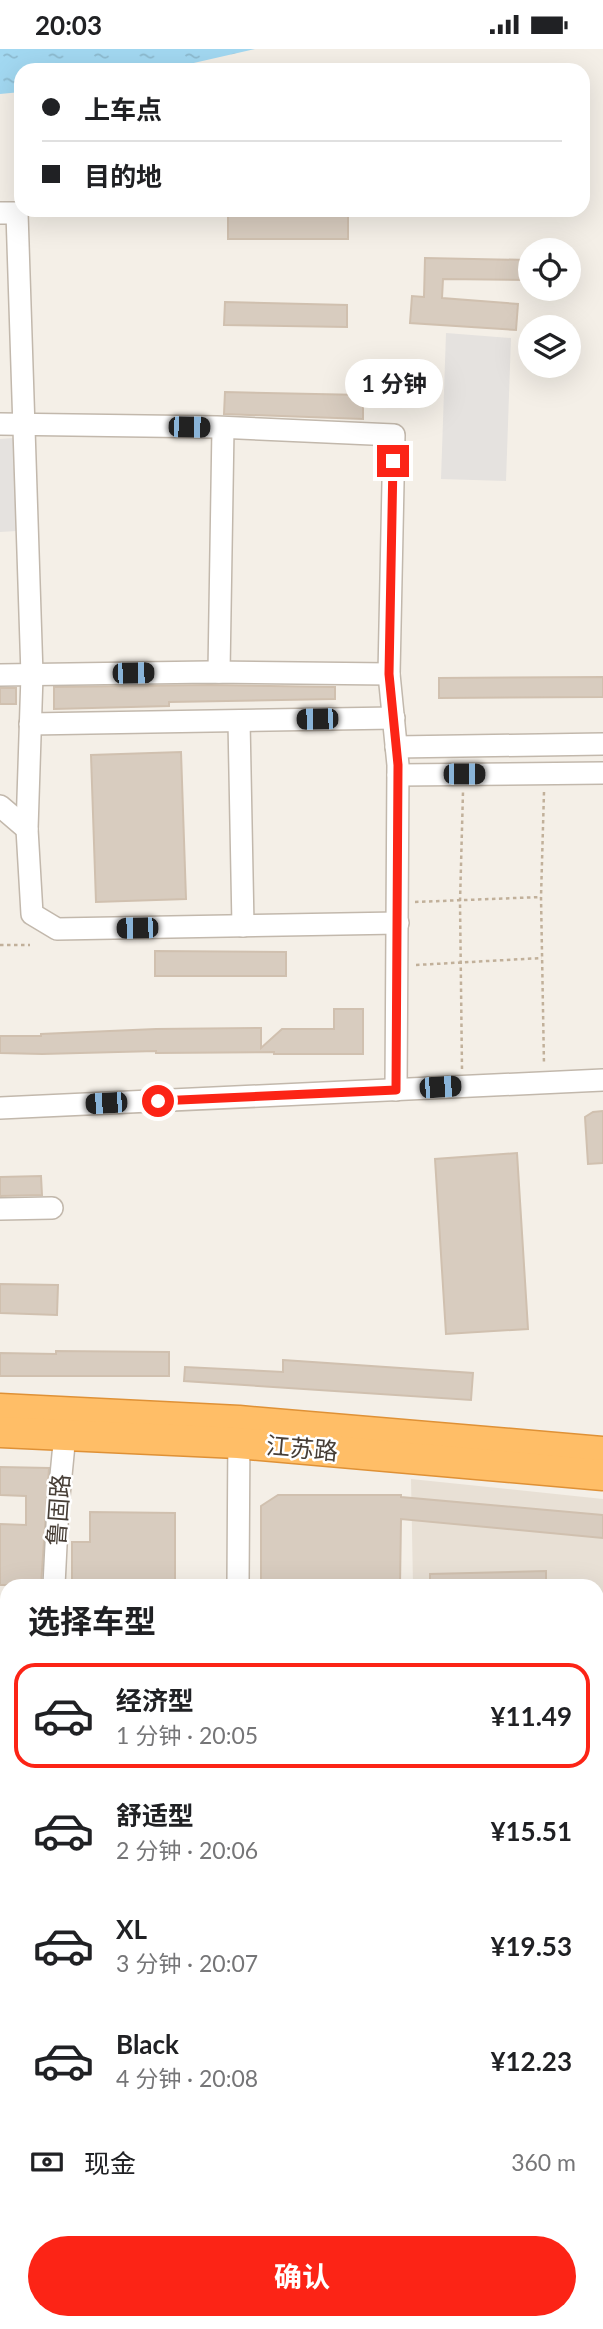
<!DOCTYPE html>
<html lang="zh">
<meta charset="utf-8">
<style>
:root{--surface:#fff;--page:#f2f2f2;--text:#202124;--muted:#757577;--line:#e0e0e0;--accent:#fc2416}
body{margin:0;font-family:Lato,"Noto Sans SC",sans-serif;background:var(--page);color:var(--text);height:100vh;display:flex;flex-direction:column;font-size:26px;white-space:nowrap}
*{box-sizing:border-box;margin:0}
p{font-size:23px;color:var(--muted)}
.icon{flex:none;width:38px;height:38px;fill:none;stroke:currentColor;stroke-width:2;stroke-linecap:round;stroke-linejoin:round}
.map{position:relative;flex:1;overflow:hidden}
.details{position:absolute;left:0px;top:1530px;width:604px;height:751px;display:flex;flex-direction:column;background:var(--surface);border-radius:21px 21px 0 0;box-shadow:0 7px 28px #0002}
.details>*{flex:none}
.hud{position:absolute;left:14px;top:14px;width:576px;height:154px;border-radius:21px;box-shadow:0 7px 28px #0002;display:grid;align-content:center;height:154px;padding:0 28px;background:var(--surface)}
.tools{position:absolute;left:518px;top:189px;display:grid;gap:14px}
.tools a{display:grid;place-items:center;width:63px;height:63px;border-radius:50%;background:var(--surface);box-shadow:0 7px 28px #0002;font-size:35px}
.end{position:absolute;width:32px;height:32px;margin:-16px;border:9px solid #fc2416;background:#fff;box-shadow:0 0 0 4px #fff}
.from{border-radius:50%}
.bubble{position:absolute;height:49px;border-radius:24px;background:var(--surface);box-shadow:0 7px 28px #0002;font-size:23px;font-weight:700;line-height:49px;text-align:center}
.car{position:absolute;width:21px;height:42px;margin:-21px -10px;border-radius:9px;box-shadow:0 0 5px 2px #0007;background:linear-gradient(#222 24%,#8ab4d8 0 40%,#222 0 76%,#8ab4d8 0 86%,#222 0)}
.hud b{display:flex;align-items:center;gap:24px;height:66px;font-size:26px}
.hud b+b{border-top:2px solid var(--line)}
.hud i{width:18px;height:18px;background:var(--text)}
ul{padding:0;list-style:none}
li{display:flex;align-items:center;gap:21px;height:105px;margin:0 14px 10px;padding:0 14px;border:4px solid transparent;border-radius:21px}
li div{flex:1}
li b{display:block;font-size:26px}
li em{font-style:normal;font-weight:700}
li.on{border-color:var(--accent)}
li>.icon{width:63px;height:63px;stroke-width:1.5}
h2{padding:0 28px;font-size:32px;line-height:84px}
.pay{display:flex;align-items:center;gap:18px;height:77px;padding:0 28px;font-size:26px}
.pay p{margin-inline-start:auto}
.button{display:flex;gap:14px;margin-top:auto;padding:14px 28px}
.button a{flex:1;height:80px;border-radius:42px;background:var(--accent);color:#fff;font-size:28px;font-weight:700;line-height:80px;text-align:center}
.status{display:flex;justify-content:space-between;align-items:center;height:49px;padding:0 35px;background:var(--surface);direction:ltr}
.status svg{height:19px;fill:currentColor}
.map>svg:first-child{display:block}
</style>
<div class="status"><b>20:03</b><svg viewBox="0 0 49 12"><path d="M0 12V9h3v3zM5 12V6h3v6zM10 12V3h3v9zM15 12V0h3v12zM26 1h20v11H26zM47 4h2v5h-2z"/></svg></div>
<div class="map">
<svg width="603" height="2280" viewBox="0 0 603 2280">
<defs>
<pattern id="water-ripples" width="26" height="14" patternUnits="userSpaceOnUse" patternTransform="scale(1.75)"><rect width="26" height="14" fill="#a2d8f1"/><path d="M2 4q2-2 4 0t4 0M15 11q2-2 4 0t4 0" fill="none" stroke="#8dbacf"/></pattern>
</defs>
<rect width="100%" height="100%" fill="#f4efe7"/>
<polygon fill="#e8e0d5" points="411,1430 603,1450 603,1612 597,1612 597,1536 413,1536"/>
<g fill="#e5e2df">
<polygon points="446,284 511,289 506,432 441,430"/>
<polygon points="13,389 17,482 0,483 0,390"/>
</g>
<polygon fill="url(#water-ripples)" points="0,0 255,0 163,21 21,21 21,43 0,45"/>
<g fill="#d8ccbf" stroke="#d0c0af" stroke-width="2">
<rect x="228" y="167" width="120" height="23"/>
<polygon points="425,209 529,211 529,231 443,230 442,249 518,255 516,281 410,274 412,247 424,248"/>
<polygon points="225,253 347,256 347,278 224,276"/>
<polygon points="225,343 363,346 363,370 224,365"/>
<polygon points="603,628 603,648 439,649 439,629"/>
<polygon points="210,636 335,638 335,650 169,653 169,657 54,660 54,638"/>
<rect x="0" y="639" width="16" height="16"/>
<polygon points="181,703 186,850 96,853 91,706"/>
<polygon points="155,902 286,903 286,927 155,927"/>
<polygon points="334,960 363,960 363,1005 274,1005 274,1003 156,1004 156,1002 42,1005 0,1004 0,987 41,987 41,985 156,980 261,979 261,999 282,980 334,980"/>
<polygon points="603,1062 603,1114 588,1115 585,1068 593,1063"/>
<polygon points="517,1104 528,1280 446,1285 435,1110"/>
<polygon points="41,1127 42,1146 0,1147 0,1128"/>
<polygon points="0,1235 58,1236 57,1266 0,1264"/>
<polygon points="56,1302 169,1303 169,1327 0,1327 0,1304 56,1305"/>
<polygon points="283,1311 473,1324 471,1351 184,1332 185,1318 283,1323"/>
<polygon points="0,1418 49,1419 41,1536 0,1536 0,1475 26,1476 26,1447 0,1446"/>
<polygon points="278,1446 401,1446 401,1448 603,1466 603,1489 401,1470 400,1536 261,1536 261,1457"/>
<polygon points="90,1463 175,1464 175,1536 72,1536 72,1493 90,1493"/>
<polygon points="546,1522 546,1536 430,1536 430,1525"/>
</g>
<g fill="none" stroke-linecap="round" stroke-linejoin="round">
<g stroke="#c2b8ac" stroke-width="24">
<g id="minor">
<polyline points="0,164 17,164 32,626 27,780 32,865 57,880 398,874"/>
<polyline points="0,375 217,378 394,386 389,625 398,716 396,1041"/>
<polyline points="219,623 223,379"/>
<polyline points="0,626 210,623 389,625"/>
<polyline points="239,672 243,877"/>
<polyline points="30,675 394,669"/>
<polyline points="396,698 603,695"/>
<polyline points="398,726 603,724"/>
<polyline points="0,757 27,780"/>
<polyline points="0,1059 603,1031"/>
<polyline points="0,1160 52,1159"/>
<polyline points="54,1536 58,1457 65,1385"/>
<polyline points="238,1536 239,1381"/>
<polyline points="0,1671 7,1672"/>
<polyline points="0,1727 7,1717"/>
<polyline points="0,2188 7,2184"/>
<polyline points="597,2226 603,2226"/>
<polyline points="0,2235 7,2235"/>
<polyline points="237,2280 237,2273"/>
</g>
</g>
<g stroke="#df9136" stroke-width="33">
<g id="highway">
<polyline points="0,1360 239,1372 603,1403"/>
<polyline points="0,1383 238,1394 603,1426"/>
</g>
</g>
<g stroke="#c1b09a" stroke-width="2.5" stroke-dasharray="3.5 3.5" stroke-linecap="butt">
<polyline points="544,743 541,848 544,1016"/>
<polyline points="415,853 541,848"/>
<polyline points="0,896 30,896"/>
<polyline points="416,916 542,909"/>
<polyline points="462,1020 460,853 463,743"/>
</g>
<use href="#minor" stroke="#fff" stroke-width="21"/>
<use href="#highway" stroke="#ffbe67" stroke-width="30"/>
</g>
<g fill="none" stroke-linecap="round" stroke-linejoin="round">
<polyline stroke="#fc2416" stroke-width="9" points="158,1052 396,1041 398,716 389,625 393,412"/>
</g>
<g text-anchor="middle" stroke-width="5" stroke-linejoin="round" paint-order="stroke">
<g font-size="24" fill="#473e36" stroke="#fff">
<text transform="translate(302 1400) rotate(5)" y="8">江苏路</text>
<text transform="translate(59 1461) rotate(-86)" y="8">鲁固路</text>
</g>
</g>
</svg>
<div class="tools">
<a><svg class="icon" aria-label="locate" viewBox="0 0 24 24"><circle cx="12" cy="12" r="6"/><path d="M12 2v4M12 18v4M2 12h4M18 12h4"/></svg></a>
<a><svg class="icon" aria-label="layers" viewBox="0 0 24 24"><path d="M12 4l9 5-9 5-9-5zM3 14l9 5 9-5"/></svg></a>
</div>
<i class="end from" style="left:158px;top:1052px"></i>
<i class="end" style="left:393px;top:412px"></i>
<div class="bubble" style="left:345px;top:310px;width:98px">1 分钟</div>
<i class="car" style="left:189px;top:378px;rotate:91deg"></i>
<i class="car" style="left:133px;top:624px;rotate:89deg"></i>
<i class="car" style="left:317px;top:670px;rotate:269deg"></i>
<i class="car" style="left:464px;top:725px;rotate:90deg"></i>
<i class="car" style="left:137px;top:879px;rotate:269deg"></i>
<i class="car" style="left:440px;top:1038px;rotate:86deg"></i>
<i class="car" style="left:106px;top:1054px;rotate:267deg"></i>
<div class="hud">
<b><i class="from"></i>上车点</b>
<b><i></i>目的地</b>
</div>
<section class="details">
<h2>选择车型</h2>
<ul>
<li class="on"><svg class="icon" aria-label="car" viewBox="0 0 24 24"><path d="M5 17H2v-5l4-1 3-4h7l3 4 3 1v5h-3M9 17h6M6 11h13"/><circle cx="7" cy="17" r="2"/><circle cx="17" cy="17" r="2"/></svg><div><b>经济型</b><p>1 分钟 · 20:05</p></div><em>¥11.49</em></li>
<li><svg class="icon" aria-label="car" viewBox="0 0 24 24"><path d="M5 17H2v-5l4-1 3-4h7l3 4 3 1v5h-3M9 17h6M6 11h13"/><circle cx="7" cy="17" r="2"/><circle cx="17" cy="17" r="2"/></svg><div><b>舒适型</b><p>2 分钟 · 20:06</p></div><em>¥15.51</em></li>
<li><svg class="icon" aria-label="car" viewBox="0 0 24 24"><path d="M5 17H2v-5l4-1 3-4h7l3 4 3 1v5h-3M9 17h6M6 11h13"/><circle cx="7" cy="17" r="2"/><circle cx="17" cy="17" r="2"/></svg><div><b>XL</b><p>3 分钟 · 20:07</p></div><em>¥19.53</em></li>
<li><svg class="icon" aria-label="car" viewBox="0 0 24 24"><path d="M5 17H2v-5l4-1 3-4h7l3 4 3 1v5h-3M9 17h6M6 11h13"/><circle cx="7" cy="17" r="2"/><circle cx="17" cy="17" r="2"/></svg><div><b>Black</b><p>4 分钟 · 20:08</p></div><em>¥12.23</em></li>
</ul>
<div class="pay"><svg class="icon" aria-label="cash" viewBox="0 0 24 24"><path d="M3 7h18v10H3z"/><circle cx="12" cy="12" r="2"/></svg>现金<p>360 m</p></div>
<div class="button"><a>确认</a></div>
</section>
</div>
